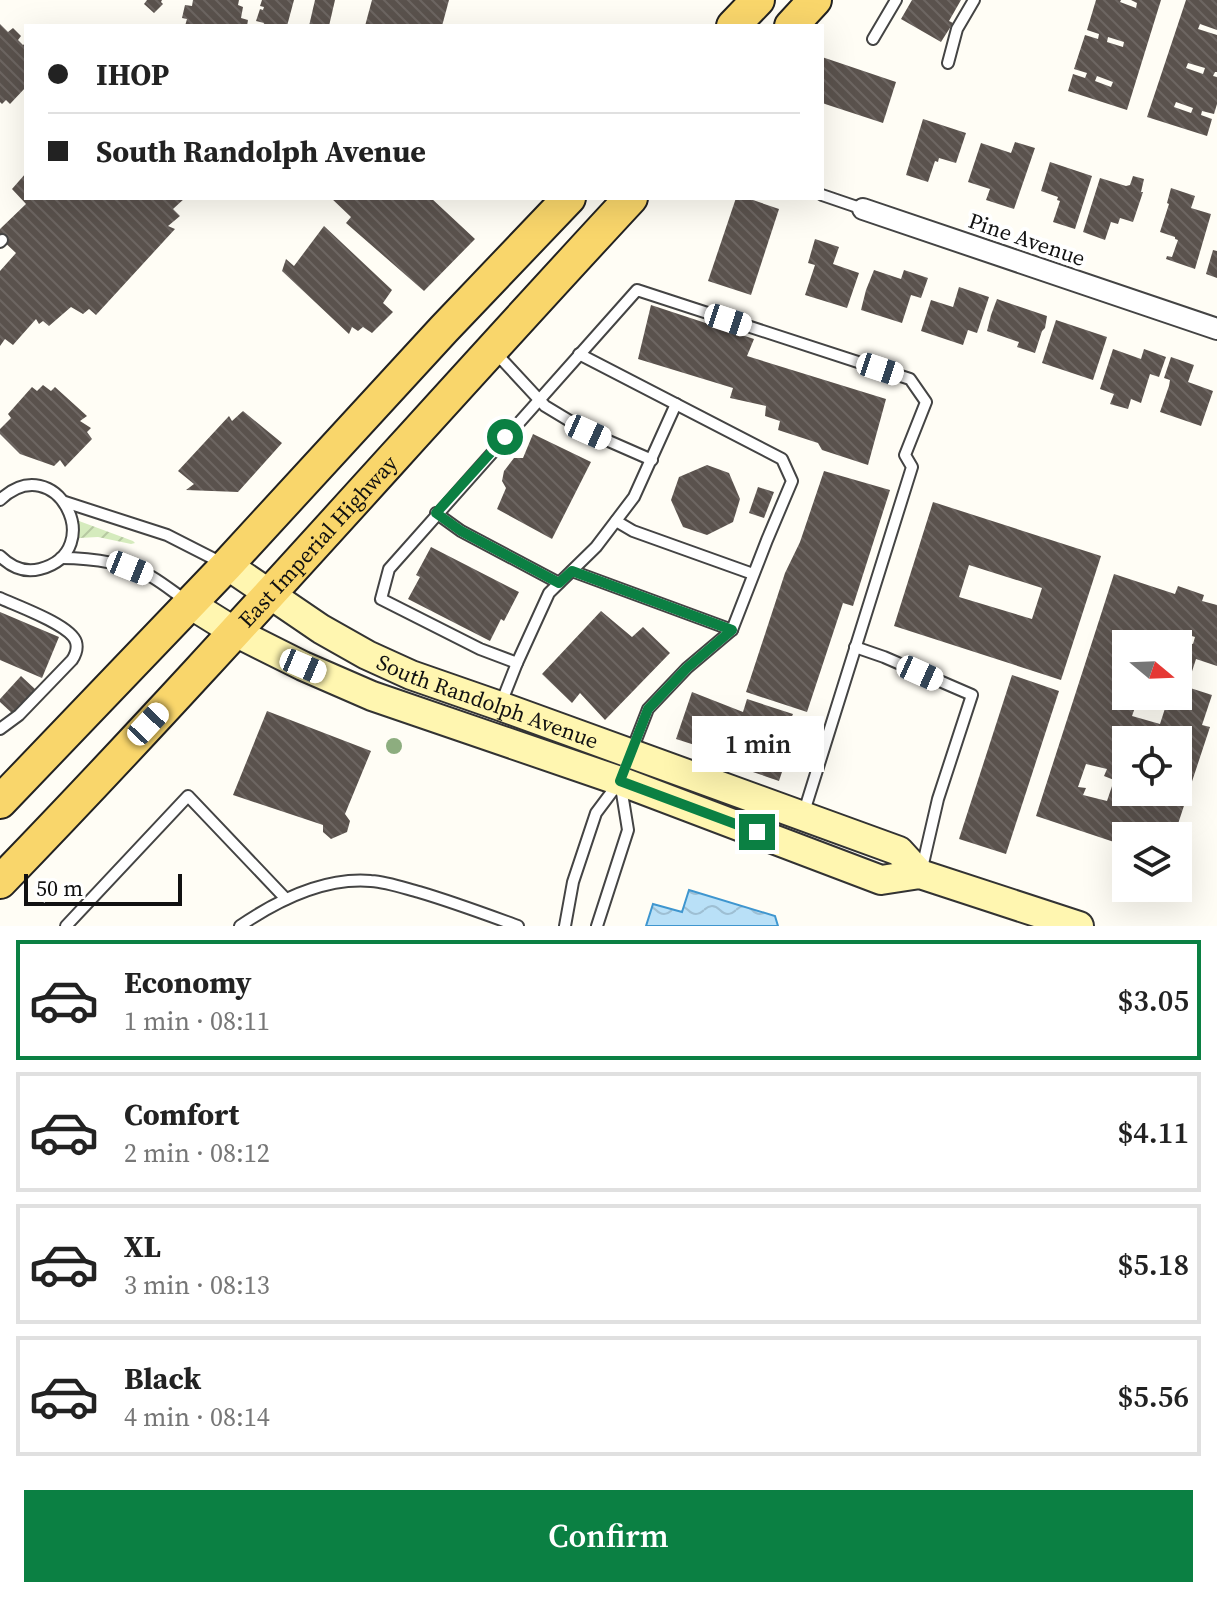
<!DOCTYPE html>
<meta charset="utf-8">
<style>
:root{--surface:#fff;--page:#f2f2f2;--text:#222;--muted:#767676;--line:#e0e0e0;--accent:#0b8043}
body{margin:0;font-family:"Source Serif 4",serif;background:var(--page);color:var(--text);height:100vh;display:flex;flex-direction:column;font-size:30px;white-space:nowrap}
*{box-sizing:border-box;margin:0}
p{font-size:26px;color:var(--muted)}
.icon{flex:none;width:44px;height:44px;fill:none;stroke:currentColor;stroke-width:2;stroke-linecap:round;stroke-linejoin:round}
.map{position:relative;height:926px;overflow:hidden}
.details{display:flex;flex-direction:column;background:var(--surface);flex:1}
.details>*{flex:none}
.hud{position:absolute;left:24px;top:24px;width:800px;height:176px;border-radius:0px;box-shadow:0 8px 32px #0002;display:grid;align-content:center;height:176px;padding:0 24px;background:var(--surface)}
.needle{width:52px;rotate:109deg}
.buttons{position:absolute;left:1112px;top:630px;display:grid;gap:16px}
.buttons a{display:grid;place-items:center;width:80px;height:80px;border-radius:0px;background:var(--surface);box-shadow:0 8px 32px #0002;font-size:40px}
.scale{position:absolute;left:24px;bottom:20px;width:158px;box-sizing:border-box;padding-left:8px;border:4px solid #111;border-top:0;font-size:22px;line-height:28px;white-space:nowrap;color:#111;-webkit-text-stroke:6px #fff;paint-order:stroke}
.end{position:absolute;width:36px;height:36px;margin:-18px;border:10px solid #0b8043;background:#fff;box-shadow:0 0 0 4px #fff}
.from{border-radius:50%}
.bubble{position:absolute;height:56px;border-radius:0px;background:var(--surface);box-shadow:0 8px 32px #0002;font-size:26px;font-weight:600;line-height:56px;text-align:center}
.car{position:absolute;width:24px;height:48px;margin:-24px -12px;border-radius:10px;box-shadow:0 0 6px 2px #0007;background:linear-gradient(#fff 24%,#345 0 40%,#fff 0 76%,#345 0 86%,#fff 0)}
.hud b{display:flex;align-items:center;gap:28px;height:76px;font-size:30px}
.hud b+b{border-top:2px solid var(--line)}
.hud i{width:20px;height:20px;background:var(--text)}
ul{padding:14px 0 0;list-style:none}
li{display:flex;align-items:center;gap:24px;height:120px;margin:0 16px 12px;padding:0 8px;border:4px solid var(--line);border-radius:0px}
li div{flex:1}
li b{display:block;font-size:30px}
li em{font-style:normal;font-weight:600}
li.on{border-color:var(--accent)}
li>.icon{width:72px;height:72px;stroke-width:1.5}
.button{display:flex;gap:16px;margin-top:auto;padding:16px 24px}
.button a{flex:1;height:92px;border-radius:0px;background:var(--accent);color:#fff;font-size:32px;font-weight:600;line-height:92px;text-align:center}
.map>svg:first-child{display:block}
</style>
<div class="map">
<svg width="1217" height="926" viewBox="0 0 1217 926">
<defs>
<pattern id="garden-furrows" width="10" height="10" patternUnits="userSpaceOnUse" patternTransform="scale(2)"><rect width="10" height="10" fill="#d5ebbd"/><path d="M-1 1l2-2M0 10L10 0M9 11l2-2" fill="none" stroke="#b6c8a1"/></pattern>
<pattern id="water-waves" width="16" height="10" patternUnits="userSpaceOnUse" patternTransform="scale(2)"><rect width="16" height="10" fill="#b9e0f7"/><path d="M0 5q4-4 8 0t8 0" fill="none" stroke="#9ebfd3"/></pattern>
<pattern id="building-back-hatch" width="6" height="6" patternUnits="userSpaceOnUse" patternTransform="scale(2)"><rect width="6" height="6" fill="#5a524d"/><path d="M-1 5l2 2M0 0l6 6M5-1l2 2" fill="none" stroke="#6d6662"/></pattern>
</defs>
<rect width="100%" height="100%" fill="#fffdf5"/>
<polygon fill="url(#garden-furrows)" points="79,521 133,541 135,543 131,544 98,537 79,538"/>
<polygon fill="url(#water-waves)" stroke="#3f96cf" stroke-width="2" points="689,890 775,916 778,926 646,926 653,904 682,912"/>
<g fill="url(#building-back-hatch)" fill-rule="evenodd">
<polygon points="147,0 162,0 161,2 163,4 154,13 144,4"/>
<polygon points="193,0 239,0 238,5 243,7 241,18 248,20 247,26 185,26 187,19 182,18 185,5 192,6"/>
<polygon points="262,0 294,0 287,26 263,26 264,23 256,21 260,9 263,10 264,7 260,6"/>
<polygon points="315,0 335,0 329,26 309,26"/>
<polygon points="372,0 449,0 442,26 365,26"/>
<polygon points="912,0 961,0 949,21 953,23 941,42 901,19"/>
<path d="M1096,0H1121L1120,2L1136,8L1137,3L1131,0H1161L1127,110L1068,91L1073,74L1085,78L1087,73L1074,69L1085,35L1098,39L1099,34L1087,30ZM1108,37L1124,42L1123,47L1107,42ZM1097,76L1113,82L1111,87L1095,81Z"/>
<path d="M1186,0H1217V30L1200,24L1198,29L1217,35V72H1215L1213,76L1217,77V104L1214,114L1202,111L1201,115L1212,119L1207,136L1147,117ZM1188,63L1205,68L1203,74L1186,68ZM1176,102L1193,108L1191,113L1174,107Z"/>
<polygon points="0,24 8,32 13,28 21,36 18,40 23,45 26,43 26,87 10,104 6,100 2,104 0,102"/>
<polygon points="822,57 896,82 883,123 822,103"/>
<polygon points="923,119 966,133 956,163 939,158 938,162 935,161 928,182 906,175"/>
<polygon points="1015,142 1035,148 1014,209 986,200 990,189 968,182 981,143 1011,153"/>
<polygon points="1050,162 1092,176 1075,229 1053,222 1060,201 1057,200 1058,197 1041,191"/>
<polygon points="26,173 26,198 185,198 173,209 180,216 168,226 175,229 96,315 89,309 83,314 71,307 49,326 43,321 39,324 36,319 13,345 5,339 0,346 0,271 16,253 0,238 0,229 26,204 12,189"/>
<polygon points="1133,176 1144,179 1141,192 1143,192 1133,222 1120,218 1118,224 1111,222 1105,240 1083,232 1100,178 1126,186 1130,185"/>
<polygon points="1171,188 1195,196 1191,208 1211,214 1195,269 1166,259 1167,256 1172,257 1178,240 1175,239 1175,237 1160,232 1169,204 1167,203"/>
<polygon points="331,198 431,198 475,239 424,291 346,223 351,217"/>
<polygon points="736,198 747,198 779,209 751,295 708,281"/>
<polygon points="324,226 392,290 383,303 393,312 372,333 363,327 358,331 352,327 349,334 282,271 286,259 294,266"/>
<polygon points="815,239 839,247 833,264 859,273 847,308 805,295 815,265 808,263"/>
<polygon points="1213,250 1217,251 1217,278 1206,274"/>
<polygon points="874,270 901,279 904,270 928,278 921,298 911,295 902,323 861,310 866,290"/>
<polygon points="959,287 989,297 977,333 968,330 963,345 921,331 931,300 953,307"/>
<polygon points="997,299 1047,316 1045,328 1042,331 1035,353 1017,347 1019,342 987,331 991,315"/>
<polygon points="651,305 754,339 747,356 886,399 868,465 822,450 818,443 778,430 780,421 765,416 766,406 730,398 733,388 638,359"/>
<polygon points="1056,320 1107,337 1093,380 1042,363"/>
<polygon points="1113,349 1141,359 1144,349 1166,357 1159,377 1150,374 1141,403 1131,399 1128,409 1110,404 1114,394 1100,389"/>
<polygon points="1171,357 1194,365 1188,382 1213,391 1201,426 1160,412 1169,386 1170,380 1164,378"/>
<polygon points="43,385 51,391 55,387 87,416 80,421 91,428 87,432 92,439 65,467 60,460 54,466 20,454 0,434 0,429 11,418 8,414 32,387 37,391"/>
<polygon points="243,411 282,443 238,492 186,490 194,484 178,471 229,416 232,421"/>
<polygon points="533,434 591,462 552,539 497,509 506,488 502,481 504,471 514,458 523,458"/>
<polygon points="707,465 729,473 740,499 733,522 707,535 683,527 671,500 679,477"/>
<polygon points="824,471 890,490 853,606 843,603 807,712 746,692 785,573 800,542"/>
<polygon points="758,487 774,492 764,518 749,513"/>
<path d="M933,502L1101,556L1061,680L894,626ZM969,565L1042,588L1032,619L959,597Z"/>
<polygon points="431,547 519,592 504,621 501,619 490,641 408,599 420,577 416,575"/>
<path d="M1114,574L1175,594L1178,586L1204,595L1202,601L1217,605V666L1196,659L1187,687L1212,695L1202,725L1210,727L1174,836H1126V846L1036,816ZM1179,632L1195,637L1193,644L1186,642L1178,667V696H1169L1160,724L1132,716L1139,696H1126V644H1176ZM1126,740H1178V792H1126ZM1086,764L1107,769L1104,776L1114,780L1107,801L1083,795L1086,788L1078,787Z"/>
<polygon points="601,611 632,637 643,627 670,653 605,720 580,693 572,703 542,674"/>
<polygon points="0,612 59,637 42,678 0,660"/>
<polygon points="1012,675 1059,691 1006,854 959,839"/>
<polygon points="21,676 36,690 13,714 0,702 0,699"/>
<polygon points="692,692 743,712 747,699 793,714 786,730 795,733 779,781 744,769 747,756 704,739 701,747 676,739"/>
<polygon points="267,711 371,751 345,814 350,821 347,832 331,839 323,832 323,825 233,795"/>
</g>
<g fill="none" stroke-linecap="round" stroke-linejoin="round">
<g stroke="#444" stroke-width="14">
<g id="lane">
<polyline points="873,39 896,0"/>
<polyline points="948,63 957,29 974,0"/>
<polyline points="822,195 863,209"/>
<polyline points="0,242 2,240"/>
<polyline points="494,351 545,406 588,432 652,460"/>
<path d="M0,500C56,447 109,551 40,569C25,573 11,567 0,556"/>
<polyline points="65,502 167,535 222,563"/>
<polyline points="436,513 461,531 559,583"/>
<polyline points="616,521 633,531 753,574"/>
<path d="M61,558C92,558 123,562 152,577C164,584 176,594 188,602"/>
<polyline points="572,571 732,630"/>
<path d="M0,598C17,606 71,625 76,642C78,649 76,654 72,660L19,715L0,729"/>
<polyline points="855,647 884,657 972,695 938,799 922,868"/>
<polyline points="517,663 480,649 381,599 389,569 637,290 910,379 926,402 905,455 912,467 803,815"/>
<polyline points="500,706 517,663 549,593 596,547 634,497 676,404"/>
<polyline points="66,926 188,796 286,899"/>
<path d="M240,926C278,900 324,877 371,881C387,882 404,888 419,892C453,902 485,914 518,926"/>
<polyline points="565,926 573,882 596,813 620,781 648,709 687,668 732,630 767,540 792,481 782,459 579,354"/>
<polyline points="597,926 628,830 621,787"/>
</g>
</g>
<g stroke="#444" stroke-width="24">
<polyline id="street" points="863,209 1217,329"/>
</g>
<g stroke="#333" stroke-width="32">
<g id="secondary">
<path id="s1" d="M227,565L321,629L367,655L411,675L500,706L899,851L920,874"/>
<polyline points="190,604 235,632 303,666 372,696 620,781 881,880 920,874 1079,926"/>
</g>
</g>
<g stroke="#222" stroke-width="36">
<g id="primary">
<polyline points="733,26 758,0"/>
<polyline points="791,26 815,0"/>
<polyline points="0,802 227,565 444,329 569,198"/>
<path id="s2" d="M0,882C216,659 420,425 631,198"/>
</g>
</g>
<use href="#lane" stroke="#fff" stroke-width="10"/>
<use href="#street" stroke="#fff" stroke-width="20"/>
<use href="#secondary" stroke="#fff6b0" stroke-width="28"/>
<use href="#primary" stroke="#f9d66b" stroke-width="32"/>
</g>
<circle fill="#8dad7f" cx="394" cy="746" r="8"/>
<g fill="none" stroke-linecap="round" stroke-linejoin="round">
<polyline stroke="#0b8043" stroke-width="10" points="505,437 436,513 461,531 559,583 572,571 732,630 687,668 648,709 620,781 757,832"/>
</g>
<g text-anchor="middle" stroke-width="8" stroke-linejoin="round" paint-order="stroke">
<g font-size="22" fill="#111" stroke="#fff">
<text transform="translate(1027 239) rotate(19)" y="8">Pine Avenue</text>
<text dy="8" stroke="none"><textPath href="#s2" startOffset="466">East Imperial Highway</textPath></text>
<text dy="8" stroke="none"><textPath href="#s1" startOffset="296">South Randolph Avenue</textPath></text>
</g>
</g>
</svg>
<div class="buttons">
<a><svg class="needle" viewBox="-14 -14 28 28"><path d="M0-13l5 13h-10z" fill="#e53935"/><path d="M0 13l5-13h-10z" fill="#767676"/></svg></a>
<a><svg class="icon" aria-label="locate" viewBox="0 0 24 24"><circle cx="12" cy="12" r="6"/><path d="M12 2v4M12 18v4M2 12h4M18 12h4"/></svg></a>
<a><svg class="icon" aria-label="layers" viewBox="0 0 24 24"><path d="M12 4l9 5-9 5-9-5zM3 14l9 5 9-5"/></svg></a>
</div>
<div class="scale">50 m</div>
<i class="end from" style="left:505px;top:437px"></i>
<i class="end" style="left:757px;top:832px"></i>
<div class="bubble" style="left:692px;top:716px;width:132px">1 min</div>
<i class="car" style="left:728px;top:320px;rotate:108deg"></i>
<i class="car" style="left:880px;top:369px;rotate:108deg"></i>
<i class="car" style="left:588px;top:432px;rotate:114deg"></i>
<i class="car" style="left:130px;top:568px;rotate:112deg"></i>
<i class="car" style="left:303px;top:666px;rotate:113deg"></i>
<i class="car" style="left:920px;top:673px;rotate:114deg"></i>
<i class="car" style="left:148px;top:724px;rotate:43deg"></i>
<div class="hud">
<b><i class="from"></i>IHOP</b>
<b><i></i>South Randolph Avenue</b>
</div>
</div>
<section class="details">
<ul>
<li class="on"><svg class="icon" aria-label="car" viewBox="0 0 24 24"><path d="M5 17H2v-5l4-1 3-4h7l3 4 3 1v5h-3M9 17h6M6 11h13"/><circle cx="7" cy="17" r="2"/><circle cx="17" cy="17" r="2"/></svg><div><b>Economy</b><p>1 min · 08:11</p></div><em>$3.05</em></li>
<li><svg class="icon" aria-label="car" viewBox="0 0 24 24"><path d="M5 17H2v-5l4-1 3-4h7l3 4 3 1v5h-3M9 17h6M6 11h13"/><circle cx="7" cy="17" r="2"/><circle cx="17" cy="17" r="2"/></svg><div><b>Comfort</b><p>2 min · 08:12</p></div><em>$4.11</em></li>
<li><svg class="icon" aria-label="car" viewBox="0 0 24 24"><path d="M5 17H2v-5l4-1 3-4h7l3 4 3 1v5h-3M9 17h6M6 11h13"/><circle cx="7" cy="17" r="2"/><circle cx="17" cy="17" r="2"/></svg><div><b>XL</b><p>3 min · 08:13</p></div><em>$5.18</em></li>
<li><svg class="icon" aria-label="car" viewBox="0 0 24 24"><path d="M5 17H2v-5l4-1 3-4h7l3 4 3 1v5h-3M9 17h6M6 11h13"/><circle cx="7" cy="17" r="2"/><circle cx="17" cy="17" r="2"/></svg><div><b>Black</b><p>4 min · 08:14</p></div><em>$5.56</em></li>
</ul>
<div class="button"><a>Confirm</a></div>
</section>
